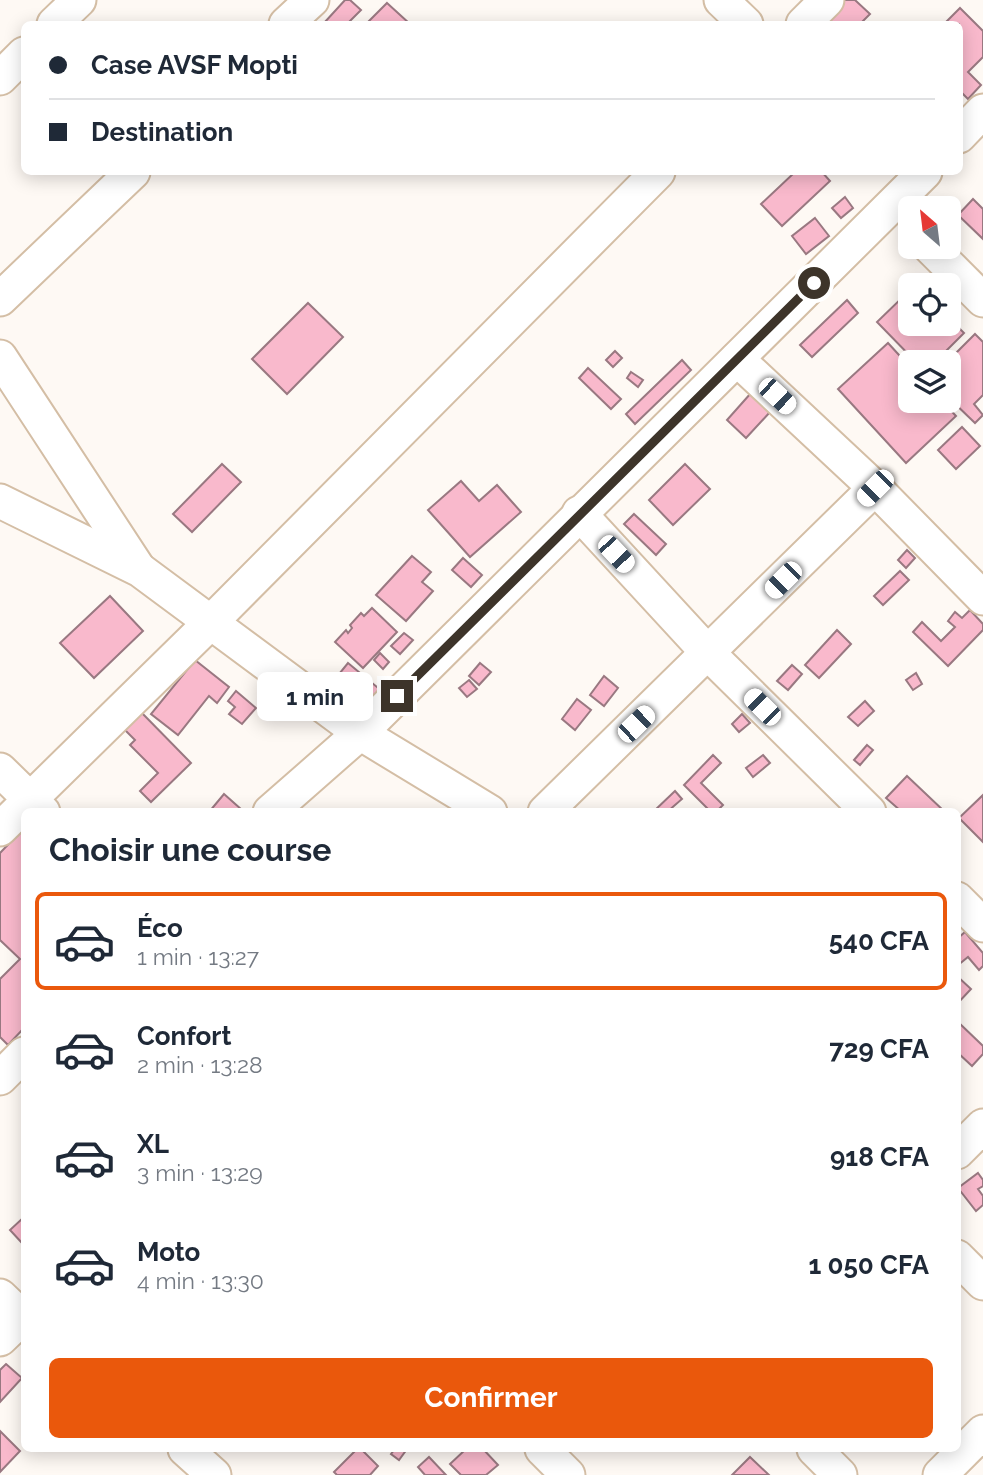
<!DOCTYPE html>
<html lang="fr">
<meta charset="utf-8">
<style>
:root{--surface:#fff;--page:#f6f6f7;--text:#1f2937;--muted:#747a83;--line:#e0e1e3;--accent:#ea580c}
body{margin:0;font-family:Raleway,sans-serif;background:var(--page);color:var(--text);height:100vh;display:flex;flex-direction:column;font-size:26px;white-space:nowrap}
*{box-sizing:border-box;margin:0}
p{font-size:23px;color:var(--muted)}
.icon{flex:none;width:38px;height:38px;fill:none;stroke:currentColor;stroke-width:2;stroke-linecap:round;stroke-linejoin:round}
.map{position:relative;flex:1;overflow:hidden}
.panel{position:absolute;left:21px;top:808px;width:940px;height:644px;display:flex;flex-direction:column;background:var(--surface);border-radius:10px;box-shadow:0 4px 18px #0003}
.panel>*{flex:none}
.top-card{position:absolute;left:21px;top:21px;width:942px;height:154px;border-radius:10px;box-shadow:0 4px 18px #0003;display:grid;align-content:center;height:154px;padding:0 28px;background:var(--surface)}
.needle{width:46px;rotate:332deg}
.fabs{position:absolute;left:898px;top:196px;display:grid;gap:14px}
.fabs a{display:grid;place-items:center;width:63px;height:63px;border-radius:10px;background:var(--surface);box-shadow:0 4px 18px #0003;font-size:35px}
.end{position:absolute;width:32px;height:32px;margin:-16px;border:9px solid #3d342a;background:#fff;box-shadow:0 0 0 4px #fff}
.from{border-radius:50%}
.bubble{position:absolute;height:49px;border-radius:10px;background:var(--surface);box-shadow:0 4px 18px #0003;font-size:23px;font-weight:700;line-height:49px;text-align:center}
.car{position:absolute;width:21px;height:42px;margin:-21px -10px;border-radius:9px;box-shadow:0 0 5px 2px #0007;background:linear-gradient(#fff 24%,#345 0 40%,#fff 0 76%,#345 0 86%,#fff 0)}
.top-card b{display:flex;align-items:center;gap:24px;height:66px;font-size:26px}
.top-card b+b{border-top:2px solid var(--line)}
.top-card i{width:18px;height:18px;background:var(--text)}
ul{padding:0;list-style:none}
li{display:flex;align-items:center;gap:21px;height:98px;margin:0 14px 10px;padding:0 14px;border:4px solid transparent;border-radius:10px}
li div{flex:1}
li b{display:block;font-size:26px}
li em{font-style:normal;font-weight:700}
li.current{border-color:var(--accent)}
li>.icon{width:63px;height:63px;stroke-width:1.5}
h2{padding:0 28px;font-size:32px;line-height:84px}
.action{display:flex;gap:14px;margin-top:auto;padding:14px 28px}
.action a{flex:1;height:80px;border-radius:10px;background:var(--accent);color:#fff;font-size:28px;font-weight:700;line-height:80px;text-align:center}
.map>svg:first-child{display:block}
</style>
<div class="map">
<svg width="983" height="1475" viewBox="0 0 983 1475">
<rect width="100%" height="100%" fill="#fef9f4"/>
<g fill="#f9b9cc" stroke="#997881" stroke-width="2">
<polygon points="345,0 350,0 361,10 347,24 326,24 324,23"/>
<polygon points="844,0 855,0 870,14 860,24 821,24"/>
<polygon points="387,3 410,24 366,24"/>
<polygon points="960,8 983,31 983,57 968,72 981,85 968,99 959,90 959,24 944,24"/>
<polygon points="795,172 822,172 830,181 782,226 761,204"/>
<polygon points="845,197 853,208 841,218 832,208"/>
<polygon points="973,199 983,209 983,239 958,215"/>
<polygon points="948,209 960,221 949,232 948,232"/>
<polygon points="815,218 829,236 806,254 792,236"/>
<polygon points="910,290 910,324 948,324 948,317 964,333 935,362 916,362 877,322"/>
<polygon points="847,300 858,313 812,357 800,345"/>
<polygon points="308,303 343,337 287,394 252,359"/>
<polygon points="975,334 983,342 983,395 974,404 983,415 975,423 948,397 947,362"/>
<polygon points="888,343 910,367 910,401 942,401 956,416 906,463 838,389"/>
<polygon points="615,351 622,358 613,367 606,360"/>
<polygon points="682,360 691,370 635,424 626,414"/>
<polygon points="588,368 621,399 611,409 579,378"/>
<polygon points="631,372 643,380 638,387 627,378"/>
<polygon points="751,393 771,411 746,438 727,420"/>
<polygon points="962,427 980,446 956,469 938,450"/>
<polygon points="222,464 241,482 192,532 173,514"/>
<polygon points="685,464 710,489 673,525 649,500"/>
<polygon points="461,481 479,501 497,485 521,512 470,557 428,510"/>
<polygon points="634,514 666,544 656,555 624,524"/>
<polygon points="907,550 915,558 906,568 898,560"/>
<polygon points="412,556 431,572 422,582 433,591 406,621 376,595"/>
<polygon points="463,558 482,575 471,587 452,570"/>
<polygon points="900,571 909,580 883,605 874,596"/>
<polygon points="110,596 143,631 94,678 60,643"/>
<polygon points="372,608 397,632 363,668 335,642 346,630 348,633 352,628 350,625 361,613 364,616"/>
<polygon points="970,610 983,624 983,630 948,666 913,632 922,622 941,641 955,627 948,621 955,612 962,618"/>
<polygon points="837,630 851,644 819,678 805,665"/>
<polygon points="404,633 413,640 400,654 391,646"/>
<polygon points="380,653 389,662 383,669 374,660"/>
<polygon points="195,660 229,687 217,703 209,696 178,735 151,714"/>
<polygon points="348,663 383,692 374,702 339,674"/>
<polygon points="480,663 491,672 479,685 469,676"/>
<polygon points="792,665 802,674 788,690 777,681"/>
<polygon points="916,673 922,684 913,690 906,680"/>
<polygon points="604,676 618,688 604,706 590,695"/>
<polygon points="469,680 477,689 467,697 459,688"/>
<polygon points="236,691 256,708 242,724 229,714 235,707 228,701"/>
<polygon points="577,699 591,710 575,730 562,719"/>
<polygon points="865,701 874,711 858,726 848,717"/>
<polygon points="139,710 191,763 151,802 140,791 158,773 130,745 135,740 122,727"/>
<polygon points="742,714 750,723 739,732 732,724"/>
<polygon points="867,745 873,750 860,765 854,760"/>
<polygon points="713,755 721,763 701,783 723,805 716,812 711,812 684,785"/>
<polygon points="763,755 770,763 753,777 746,768"/>
<polygon points="907,776 945,812 902,812 886,798"/>
<polygon points="675,791 682,799 667,812 653,812"/>
<polygon points="224,794 242,810 241,812 209,812"/>
<polygon points="983,795 983,842 959,818"/>
<polygon points="21,831 24,834 24,1028 8,1045 0,1037 0,979 20,959 0,940 0,853"/>
<polygon points="965,932 983,953 983,966 979,970 968,957 957,966 957,939"/>
<polygon points="957,976 971,989 957,1004"/>
<polygon points="957,1021 983,1046 983,1054 972,1066 957,1052"/>
<polygon points="978,1173 983,1180 983,1186 978,1189 983,1196 983,1205 976,1211 958,1188"/>
<polygon points="24,1217 24,1241 22,1243 10,1230"/>
<polygon points="6,1364 22,1378 0,1402 0,1370"/>
<polygon points="0,1431 20,1451 0,1472"/>
<polygon points="357,1449 361,1449 378,1466 370,1475 337,1475 334,1472"/>
<polygon points="395,1449 407,1449 399,1460 391,1454"/>
<polygon points="466,1449 483,1449 498,1465 486,1475 461,1475 450,1464"/>
<polygon points="429,1457 446,1475 425,1475 418,1467"/>
<polygon points="750,1457 769,1475 732,1475"/>
</g>
<g fill="none" stroke-linecap="round" stroke-linejoin="round">
<g stroke="#d4bea5" stroke-width="37">
<g id="minor">
<polyline points="721,0 746,24"/>
<polyline points="54,24 79,0"/>
<polyline points="286,24 312,0"/>
<polyline points="803,24 827,0"/>
<polyline points="0,78 24,54"/>
<polyline points="959,136 983,111"/>
<polyline points="930,247 983,300"/>
<polyline points="0,299 133,172"/>
<polyline points="0,357 138,568"/>
<polyline points="737,359 875,488 983,598"/>
<polyline points="0,501 140,570 360,733 490,812"/>
<polyline points="579,513 709,654 869,812"/>
<polyline points="0,770 43,812"/>
<polyline points="270,812 360,733 925,172"/>
<polyline points="545,812 875,488"/>
<polyline points="0,829 211,622 658,172"/>
<polyline points="957,899 983,925"/>
<polyline points="0,1078 24,1054"/>
<polyline points="957,1152 983,1126"/>
<polyline points="957,1257 983,1283"/>
<polyline points="0,1296 24,1319"/>
<polyline points="0,1339 24,1316"/>
<polyline points="185,1449 214,1475"/>
<polyline points="542,1449 568,1475"/>
<polyline points="814,1449 840,1475"/>
<polyline points="940,1475 983,1432"/>
</g>
</g>
<use href="#minor" stroke="#fff" stroke-width="33"/>
</g>
<g fill="none" stroke-linecap="round" stroke-linejoin="round">
<polyline stroke="#3d342a" stroke-width="9" points="397,696 814,283"/>
</g>
</svg>
<div class="fabs">
<a><svg class="needle" viewBox="-14 -14 28 28"><path d="M0-13l5 13h-10z" fill="#e53935"/><path d="M0 13l5-13h-10z" fill="#747a83"/></svg></a>
<a><svg class="icon" aria-label="locate" viewBox="0 0 24 24"><circle cx="12" cy="12" r="6"/><path d="M12 2v4M12 18v4M2 12h4M18 12h4"/></svg></a>
<a><svg class="icon" aria-label="layers" viewBox="0 0 24 24"><path d="M12 4l9 5-9 5-9-5zM3 14l9 5 9-5"/></svg></a>
</div>
<i class="end from" style="left:814px;top:283px"></i>
<i class="end" style="left:397px;top:696px"></i>
<div class="bubble" style="left:257px;top:672px;width:116px">1 min</div>
<i class="car" style="left:777px;top:396px;rotate:133deg"></i>
<i class="car" style="left:875px;top:488px;rotate:225deg"></i>
<i class="car" style="left:616px;top:554px;rotate:137deg"></i>
<i class="car" style="left:783px;top:580px;rotate:225deg"></i>
<i class="car" style="left:762px;top:707px;rotate:315deg"></i>
<i class="car" style="left:636px;top:724px;rotate:46deg"></i>
<div class="top-card">
<b><i class="from"></i>Case AVSF Mopti</b>
<b><i></i>Destination</b>
</div>
<section class="panel">
<h2>Choisir une course</h2>
<ul>
<li class="current"><svg class="icon" aria-label="car" viewBox="0 0 24 24"><path d="M5 17H2v-5l4-1 3-4h7l3 4 3 1v5h-3M9 17h6M6 11h13"/><circle cx="7" cy="17" r="2"/><circle cx="17" cy="17" r="2"/></svg><div><b>Éco</b><p>1 min · 13:27</p></div><em>540 CFA</em></li>
<li><svg class="icon" aria-label="car" viewBox="0 0 24 24"><path d="M5 17H2v-5l4-1 3-4h7l3 4 3 1v5h-3M9 17h6M6 11h13"/><circle cx="7" cy="17" r="2"/><circle cx="17" cy="17" r="2"/></svg><div><b>Confort</b><p>2 min · 13:28</p></div><em>729 CFA</em></li>
<li><svg class="icon" aria-label="car" viewBox="0 0 24 24"><path d="M5 17H2v-5l4-1 3-4h7l3 4 3 1v5h-3M9 17h6M6 11h13"/><circle cx="7" cy="17" r="2"/><circle cx="17" cy="17" r="2"/></svg><div><b>XL</b><p>3 min · 13:29</p></div><em>918 CFA</em></li>
<li><svg class="icon" aria-label="car" viewBox="0 0 24 24"><path d="M5 17H2v-5l4-1 3-4h7l3 4 3 1v5h-3M9 17h6M6 11h13"/><circle cx="7" cy="17" r="2"/><circle cx="17" cy="17" r="2"/></svg><div><b>Moto</b><p>4 min · 13:30</p></div><em>1 050 CFA</em></li>
</ul>
<div class="action"><a>Confirmer</a></div>
</section>
</div>
